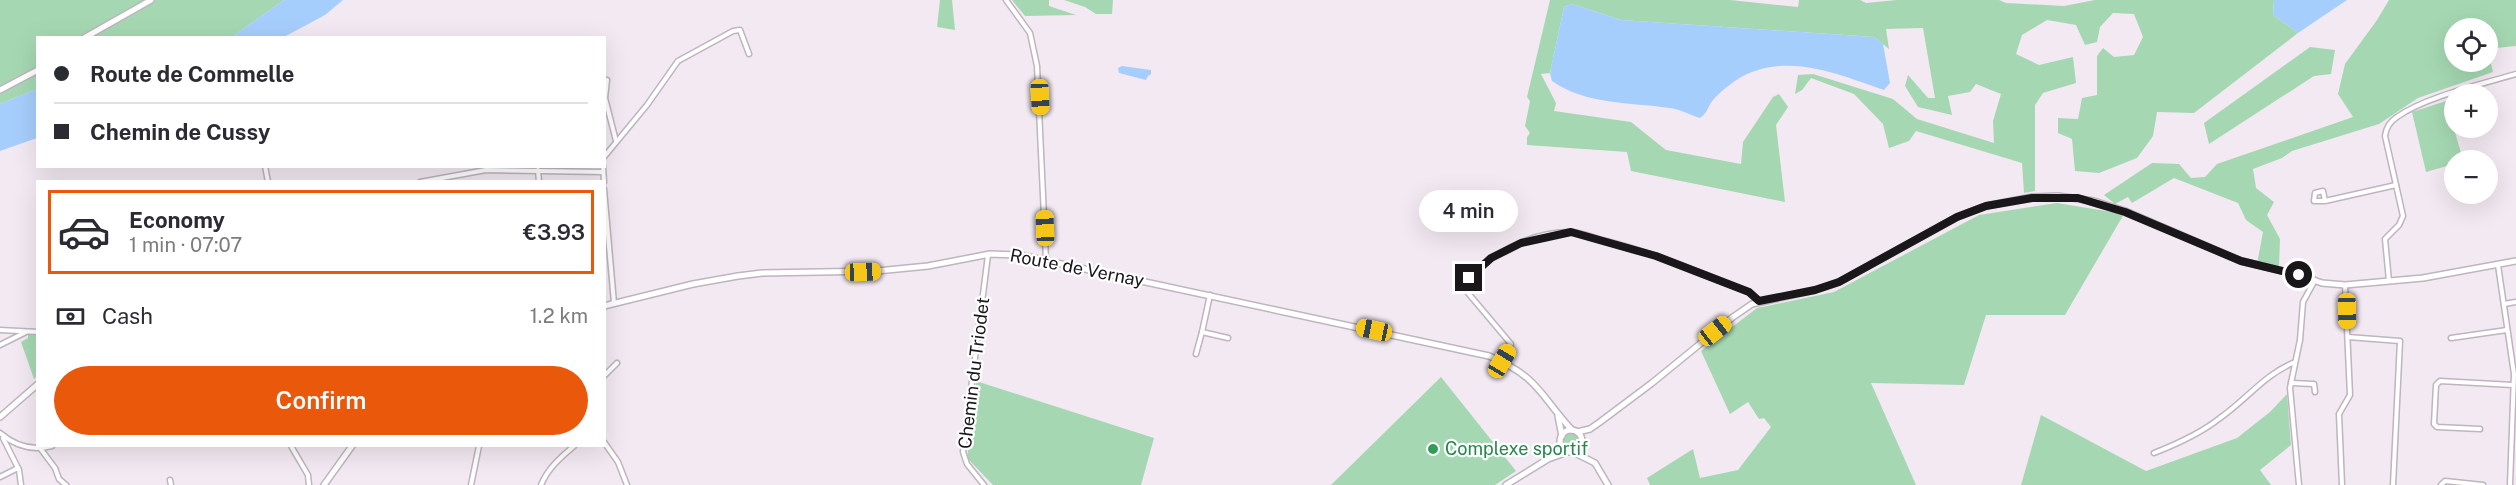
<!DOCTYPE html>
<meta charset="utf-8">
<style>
:root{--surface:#fff;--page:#f2f2f3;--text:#2b2b33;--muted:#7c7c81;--line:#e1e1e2;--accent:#ea580c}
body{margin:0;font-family:"Public Sans",sans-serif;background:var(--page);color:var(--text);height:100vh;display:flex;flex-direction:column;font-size:22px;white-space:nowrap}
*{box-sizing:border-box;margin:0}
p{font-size:20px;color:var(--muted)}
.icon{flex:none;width:33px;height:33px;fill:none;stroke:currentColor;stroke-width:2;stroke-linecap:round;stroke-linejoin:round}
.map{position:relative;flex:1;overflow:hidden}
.details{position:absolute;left:36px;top:180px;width:570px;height:267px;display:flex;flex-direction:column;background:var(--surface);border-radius:0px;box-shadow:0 6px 24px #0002}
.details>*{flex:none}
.hud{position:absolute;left:36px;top:36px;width:570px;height:132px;border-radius:0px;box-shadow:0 6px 24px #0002;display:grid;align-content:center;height:132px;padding:0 18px;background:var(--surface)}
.controls{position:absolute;left:2444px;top:18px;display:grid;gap:12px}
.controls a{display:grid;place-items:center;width:54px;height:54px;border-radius:50%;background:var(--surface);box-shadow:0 6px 24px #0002;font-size:30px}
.end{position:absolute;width:27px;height:27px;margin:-14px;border:8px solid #1a171a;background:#fff;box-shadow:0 0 0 3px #fff}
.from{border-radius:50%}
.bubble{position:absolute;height:42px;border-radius:21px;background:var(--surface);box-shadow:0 6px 24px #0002;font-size:20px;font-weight:600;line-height:42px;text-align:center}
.car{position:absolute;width:18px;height:36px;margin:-18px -9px;border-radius:8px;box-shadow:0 0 4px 2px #0007;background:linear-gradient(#f5c518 24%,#345 0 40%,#f5c518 0 76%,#345 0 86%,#f5c518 0)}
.hud b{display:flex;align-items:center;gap:21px;height:57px;font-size:22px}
.hud b+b{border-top:2px solid var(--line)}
.hud i{width:15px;height:15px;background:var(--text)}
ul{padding:10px 0 0;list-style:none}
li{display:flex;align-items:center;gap:18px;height:84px;margin:0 12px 9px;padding:0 6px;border:3px solid var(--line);border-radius:0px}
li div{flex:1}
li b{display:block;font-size:22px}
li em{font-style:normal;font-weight:600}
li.selected{border-color:var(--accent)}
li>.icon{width:54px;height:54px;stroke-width:1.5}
.pay{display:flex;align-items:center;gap:15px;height:66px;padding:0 18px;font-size:22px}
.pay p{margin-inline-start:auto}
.button{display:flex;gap:12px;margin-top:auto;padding:12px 18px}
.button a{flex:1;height:69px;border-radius:36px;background:var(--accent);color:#fff;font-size:24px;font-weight:600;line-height:69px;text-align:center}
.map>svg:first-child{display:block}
</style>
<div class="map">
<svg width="2516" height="485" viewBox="0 0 2516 485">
<rect width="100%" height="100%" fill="#f3e9f2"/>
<g fill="#a5d8b2" fill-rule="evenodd">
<polygon points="0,0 284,0 232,37 38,38 37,89 0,104"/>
<polygon points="940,0 952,0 955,30 937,27"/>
<polygon points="1012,0 1049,0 1049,6 1076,15 1025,16"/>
<polygon points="1064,0 1113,0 1112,14 1096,14 1085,7"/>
<polygon points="1550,0 1730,0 1798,7 1799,0 1860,0 1866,3 1897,0 1999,0 2006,3 2064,6 2095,0 2274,0 2273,15 2298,33 2194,113 2157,112 2153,136 2137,158 2099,173 2075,171 2072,139 2058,133 2058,118 2078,119 2082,98 2097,95 2097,56 2103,48 2114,57 2134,55 2143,37 2134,14 2113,13 2100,27 2097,42 2085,45 2076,25 2047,20 2022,35 2016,54 2039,65 2073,57 2076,83 2043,93 2035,105 2035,191 2024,193 2022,163 1916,131 1909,141 1889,148 1883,124 1854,94 1811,78 1802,90 1795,94 1798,75 1813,74 1893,99 1917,119 1994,143 1993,121 2001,94 1976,84 1970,92 1948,96 1952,115 1918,107 1905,86 1908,75 1928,98 1935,98 1923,28 1886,29 1889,49 1874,37 1621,20 1572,4 1564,7 1550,73 1541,74 1556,103 1554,111 1631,122 1666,150 1741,164 1743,142 1773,97 1779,94 1788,107 1776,125 1785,202 1631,171 1627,152 1527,145 1527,137 1530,133 1525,126 1530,101 1527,97"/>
<path d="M2389,0H2516V46L2496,48L2489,55L2493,72L2418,98L2379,124L2292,151L2282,158L2253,169L2256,188L2274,202L2267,215L2280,239L2279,267L2257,264L2263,232L2246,220L2238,203L2174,178L2132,203L2128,197L2115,204L2104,195L2152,163L2179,164L2191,178L2205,177L2217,164L2353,117L2338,94L2345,64L2377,20ZM2454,28H2487V62H2454Z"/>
<polygon points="2310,47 2335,50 2331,74 2314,76 2209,144 2204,123"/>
<polygon points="2446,101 2463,160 2454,160 2454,164 2426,172 2412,112"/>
<polygon points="2057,203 2124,214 2065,315 1986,315 1964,385 1871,383 1916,485 1650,485 1647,478 1693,449 1700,478 1738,470 1771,427 1764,418 1759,419 1748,402 1730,414 1701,351 1757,308 1834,292 1979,215"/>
<polygon points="37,334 37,376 34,379 21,342 28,338 28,335"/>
<polygon points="1441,377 1516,471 1495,485 1331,485"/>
<polygon points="976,381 1154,438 1141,485 993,485 967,458"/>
<polygon points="2287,394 2291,445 2260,470 2271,485 2021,485 2041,415 2146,471 2237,438 2270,412"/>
<circle cx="1570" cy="441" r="8"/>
</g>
<g fill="#a6cefc">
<polygon points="284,0 343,0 325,15 284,37 232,37"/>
<polygon points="2274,0 2347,0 2298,33 2273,15"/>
<path d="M1572,4L1621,20L1874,37L1883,44L1890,83L1884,90C1837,74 1785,51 1738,79C1730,84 1719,93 1713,100C1708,106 1707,114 1700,118C1690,115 1680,109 1669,108C1630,102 1586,105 1552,81L1550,73L1564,7Z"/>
<polygon points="1122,66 1151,70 1151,74 1148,76 1146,80 1119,73 1118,68"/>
<polygon points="37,89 37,138 0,151 0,104"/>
</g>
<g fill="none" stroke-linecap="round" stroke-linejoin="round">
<g stroke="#beb5be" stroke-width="7">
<g id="street">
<polyline points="1006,0 1030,33 1037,66 1046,260"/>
<polyline points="607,80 605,98 616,141"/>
<polyline points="604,157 647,105 678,61 733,31 740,30 749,54"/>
<polyline points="265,166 268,182"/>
<polyline points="603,166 604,182"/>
<polyline points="538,170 539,182"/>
<polyline points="420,182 486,170 602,172"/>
<polyline points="604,189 614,303"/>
<polyline points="2325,201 2314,201 2315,193 2323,191 2325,201 2396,185"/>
<polyline points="2498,265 2514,374 2510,485"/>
<path d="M2389,281L2385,239L2399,225L2403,216L2385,136C2386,128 2389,122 2397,117C2425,97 2482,84 2516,74"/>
<polyline points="1210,295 1202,332 1228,338"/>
<polyline points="2504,304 2516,302"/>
<polyline points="0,330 38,332"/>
<polyline points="2348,337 2400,341 2393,485"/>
<polyline points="2451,338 2507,330"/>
<polyline points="0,345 26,332"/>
<polyline points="1196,354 1202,332"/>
<path d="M1502,361L1511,344L1463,287C1486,255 1530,232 1570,232C1580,232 1592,237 1602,240C1652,252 1700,273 1749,292L1759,301"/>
<polyline points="604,376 617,363"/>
<polyline points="2291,383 2314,384 2315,392"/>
<polyline points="2480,429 2437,427 2434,424 2436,385 2440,381 2513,385"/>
<path d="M0,433C15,446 33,451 52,446"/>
<polyline points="3,438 19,470 21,485"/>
<polyline points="604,442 618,462 627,485"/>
<polyline points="291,446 308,475 309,485"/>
<polyline points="40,448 55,468 59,479 66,485"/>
<path d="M2154,453C2177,444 2200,434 2220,418C2246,400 2265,374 2295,362"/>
<polyline points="0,477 18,468"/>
<polyline points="170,480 171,485"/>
<polyline points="471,485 479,446"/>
<path d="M541,485C548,468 560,458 574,446"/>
<polyline points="984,485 967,464 963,452 988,255"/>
<polyline points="2299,485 2290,388 2300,340 2303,302 2315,280"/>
<polyline points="2342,485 2339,414 2350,395 2345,285"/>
<polyline points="2441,485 2445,481 2483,485"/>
</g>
</g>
<g stroke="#beb5be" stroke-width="8">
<g id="secondary">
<polyline points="84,38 151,0"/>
<polyline points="0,90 38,70"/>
<path d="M604,306L693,284L738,276L762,273L877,271L928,266L990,254L1020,255L1489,356C1539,377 1539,394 1572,430"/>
<polyline points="1558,416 1562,436"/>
<polyline points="0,417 38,384"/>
<circle cx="1571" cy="441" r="11"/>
<polyline points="1577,432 1590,429 1600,422 1652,383 1733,317 1752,304 1815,290 1839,282 1957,217 1986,206 2032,197 2058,196 2094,201 2125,211 2241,261 2299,275 2322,283 2345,285 2423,278 2516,261"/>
<polyline points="1573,452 1595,463 1608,485"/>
<polyline points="324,485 352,446"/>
<polyline points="1506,485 1548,459 1568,452"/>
</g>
</g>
<use href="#street" stroke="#fff" stroke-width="4"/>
<use href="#secondary" stroke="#fff" stroke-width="5"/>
</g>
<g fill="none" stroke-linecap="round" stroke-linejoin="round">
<polyline stroke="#1a171a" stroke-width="8" points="1469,278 1491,258 1521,243 1571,232 1656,256 1749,292 1759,301 1815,290 1839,282 1957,217 1986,206 2032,198 2078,198 2125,212 2241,261 2299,275"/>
</g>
<circle fill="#2e9e5b" stroke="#fff" stroke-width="2" cx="1433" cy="449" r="6"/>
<g text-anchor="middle" stroke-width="4.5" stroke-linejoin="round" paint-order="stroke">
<g font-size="18" fill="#1a171a" stroke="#fff">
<text transform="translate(1077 268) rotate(11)" y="6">Route de Vernay</text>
<text transform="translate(974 373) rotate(-83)" y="6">Chemin du Triodet</text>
</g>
<g font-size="18" fill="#27864d" stroke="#fff" text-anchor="start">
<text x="1445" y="455">Complexe sportif</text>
</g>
</g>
</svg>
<div class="controls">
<a><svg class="icon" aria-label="locate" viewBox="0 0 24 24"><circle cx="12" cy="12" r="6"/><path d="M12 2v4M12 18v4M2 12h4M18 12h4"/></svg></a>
<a>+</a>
<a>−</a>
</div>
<i class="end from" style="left:2299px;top:275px"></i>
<i class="end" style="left:1469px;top:278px"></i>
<div class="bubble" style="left:1419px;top:190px;width:99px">4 min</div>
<i class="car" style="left:1040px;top:97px;rotate:177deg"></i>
<i class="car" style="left:1045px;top:228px;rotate:358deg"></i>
<i class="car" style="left:863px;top:272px;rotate:88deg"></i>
<i class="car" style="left:2347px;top:311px;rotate:179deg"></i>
<i class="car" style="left:1374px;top:330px;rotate:282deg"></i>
<i class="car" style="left:1715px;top:331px;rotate:52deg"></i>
<i class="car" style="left:1502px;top:361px;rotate:31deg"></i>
<div class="hud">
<b><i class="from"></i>Route de Commelle</b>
<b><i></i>Chemin de Cussy</b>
</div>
<section class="details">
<ul>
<li class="selected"><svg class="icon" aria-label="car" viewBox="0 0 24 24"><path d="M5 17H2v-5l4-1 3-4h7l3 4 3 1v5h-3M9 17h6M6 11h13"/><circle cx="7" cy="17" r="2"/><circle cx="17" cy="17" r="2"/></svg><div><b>Economy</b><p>1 min · 07:07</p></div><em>€3.93</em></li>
</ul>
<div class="pay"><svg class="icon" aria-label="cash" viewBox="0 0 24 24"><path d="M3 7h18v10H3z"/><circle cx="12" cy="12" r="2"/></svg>Cash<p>1.2 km</p></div>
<div class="button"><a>Confirm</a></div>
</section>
</div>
